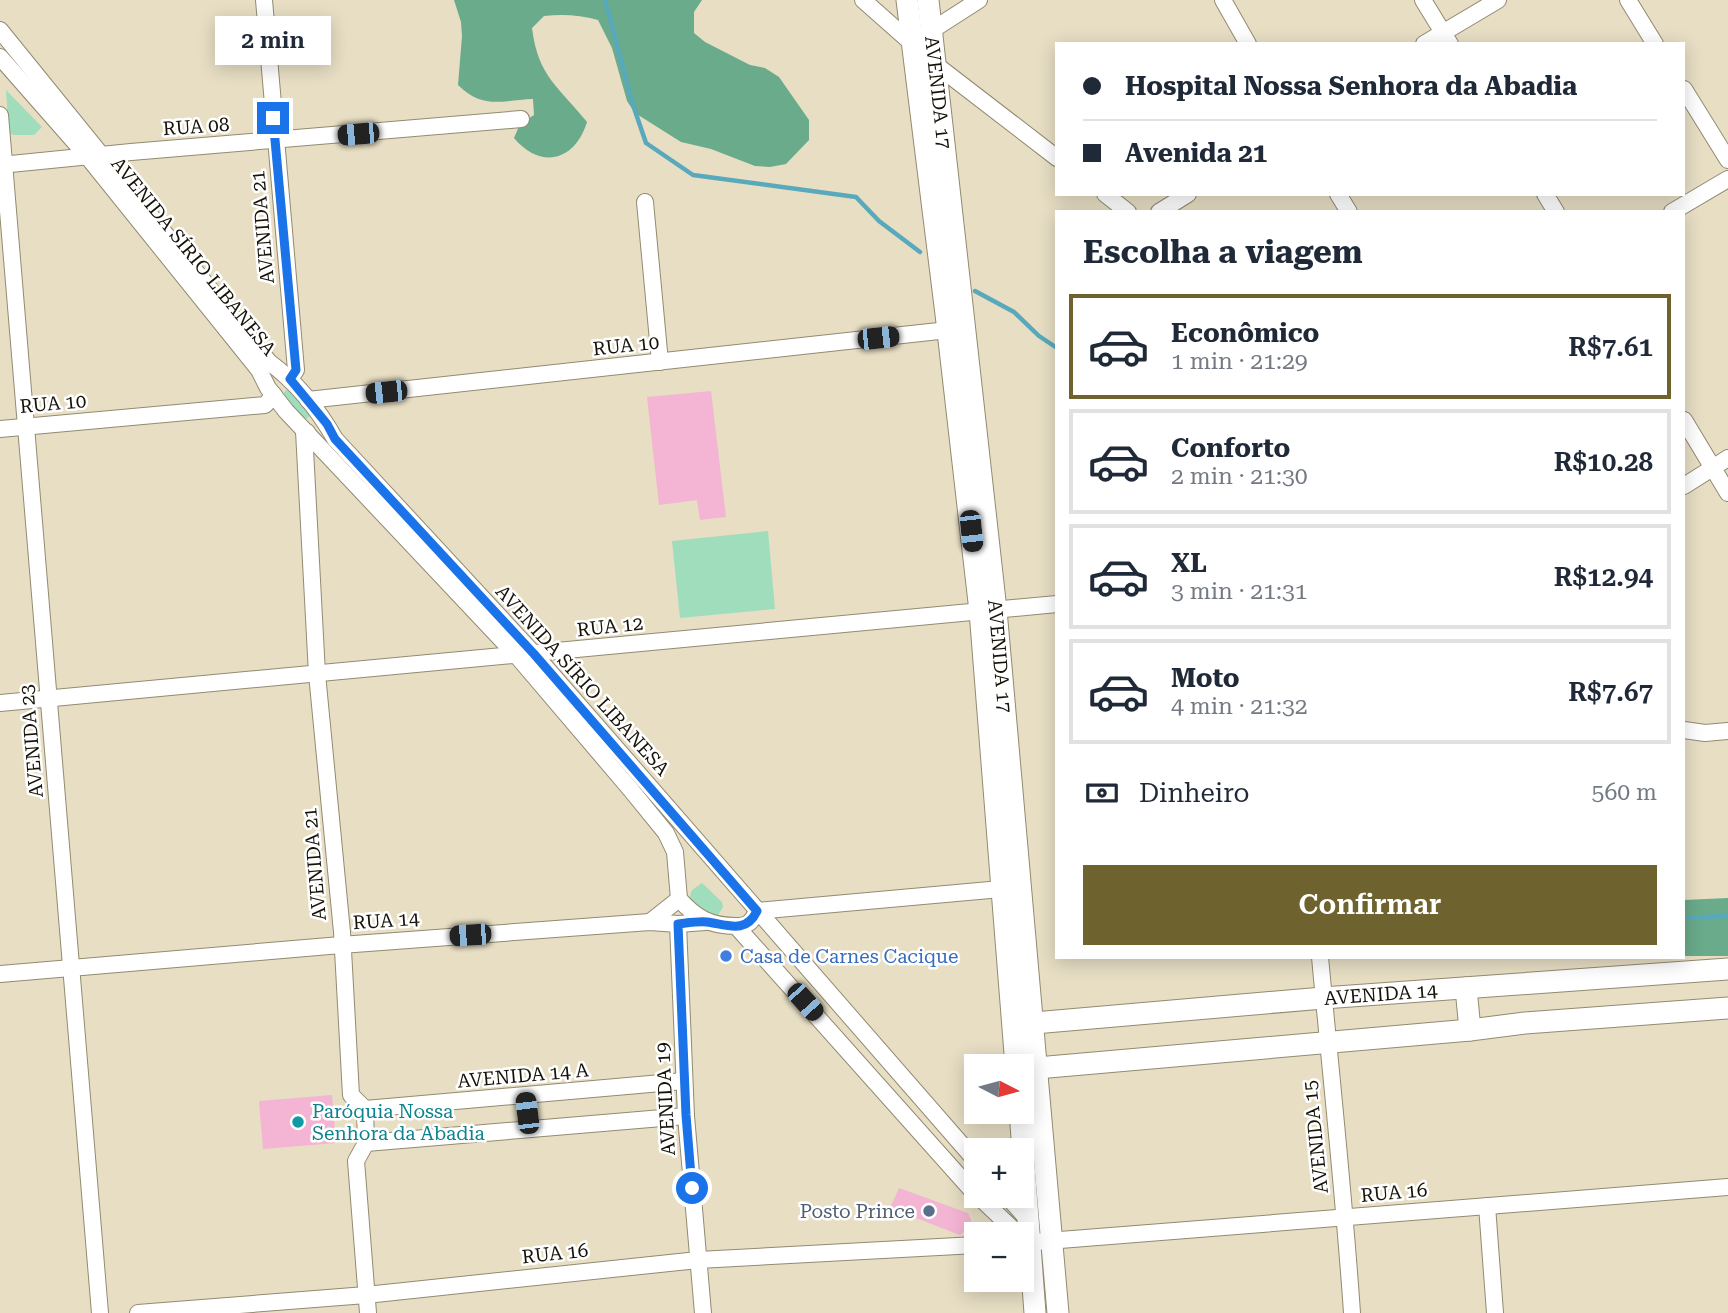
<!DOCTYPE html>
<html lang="pt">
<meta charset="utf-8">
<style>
:root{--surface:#fff;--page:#f6f6f7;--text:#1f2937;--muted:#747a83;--line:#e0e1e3;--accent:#6e622f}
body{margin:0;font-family:"Roboto Serif",serif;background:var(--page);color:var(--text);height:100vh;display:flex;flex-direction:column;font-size:26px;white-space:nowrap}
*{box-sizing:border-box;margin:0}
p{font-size:23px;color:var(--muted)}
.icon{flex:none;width:38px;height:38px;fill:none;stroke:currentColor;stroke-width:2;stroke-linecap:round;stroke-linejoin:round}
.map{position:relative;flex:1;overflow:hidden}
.panel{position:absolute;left:1055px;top:210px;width:630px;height:749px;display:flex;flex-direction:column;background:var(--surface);border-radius:0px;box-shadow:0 4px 18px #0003}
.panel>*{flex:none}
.guide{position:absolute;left:1055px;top:42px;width:630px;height:154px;border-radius:0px;box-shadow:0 4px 18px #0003;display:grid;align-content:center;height:154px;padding:0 28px;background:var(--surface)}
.needle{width:46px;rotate:96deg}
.tools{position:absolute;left:964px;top:1054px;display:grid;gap:14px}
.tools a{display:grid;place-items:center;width:70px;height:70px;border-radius:0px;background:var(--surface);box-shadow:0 4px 18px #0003;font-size:35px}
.end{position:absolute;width:32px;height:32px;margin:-16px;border:9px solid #1a73e8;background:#fff;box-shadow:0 0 0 4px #fff}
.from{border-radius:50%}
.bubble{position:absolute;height:49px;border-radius:0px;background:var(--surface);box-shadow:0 4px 18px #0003;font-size:23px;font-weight:600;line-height:49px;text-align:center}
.car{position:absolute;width:21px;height:42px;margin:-21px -10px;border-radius:9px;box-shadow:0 0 5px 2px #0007;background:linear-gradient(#222 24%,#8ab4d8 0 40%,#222 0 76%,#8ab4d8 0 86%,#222 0)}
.guide b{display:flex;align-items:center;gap:24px;height:66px;font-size:26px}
.guide b+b{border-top:2px solid var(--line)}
.guide i{width:18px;height:18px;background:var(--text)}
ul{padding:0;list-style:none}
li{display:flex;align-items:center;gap:21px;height:105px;margin:0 14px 10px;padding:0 14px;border:4px solid var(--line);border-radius:0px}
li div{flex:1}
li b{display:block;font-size:26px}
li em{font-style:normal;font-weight:600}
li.current{border-color:var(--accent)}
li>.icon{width:63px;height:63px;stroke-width:1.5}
h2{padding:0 28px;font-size:32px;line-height:84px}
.pay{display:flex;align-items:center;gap:18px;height:77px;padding:0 28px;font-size:26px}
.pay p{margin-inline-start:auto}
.action{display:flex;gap:14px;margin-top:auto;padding:14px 28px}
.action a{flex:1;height:80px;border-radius:0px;background:var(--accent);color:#fff;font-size:28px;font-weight:600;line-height:80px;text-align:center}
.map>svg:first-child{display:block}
</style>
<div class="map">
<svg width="1728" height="1313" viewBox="0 0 1728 1313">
<rect width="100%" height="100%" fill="#e7dec4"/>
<g fill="#9fddbd">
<polygon points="6,90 42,127 34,135 13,135 9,132"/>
<polygon points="288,388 311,413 308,418 301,419 282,395"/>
<polygon points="768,531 775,609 680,618 672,541"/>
<polygon points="702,883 722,902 723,907 717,917 708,918 689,899 692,890"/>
</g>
<g fill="#69ab8a">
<path d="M454,0H702L694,12V33L705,42L750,65L765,68L779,77L809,120V140L786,164L770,167L755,166L711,149L681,142L635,113L627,101L612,48L598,20C580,15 563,14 544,16L532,28C538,77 559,87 587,122C575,161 541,170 514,138L520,124L534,115L533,99C502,100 483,110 458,85L462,36L461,22Z"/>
<polygon points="1728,898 1728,956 1684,956 1684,900"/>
</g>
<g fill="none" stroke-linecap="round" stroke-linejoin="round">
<g stroke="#58a9bc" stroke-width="4.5">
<polyline points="605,0 633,105 646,143 693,175 856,197 879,221 920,252"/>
<polyline points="975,291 1014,312 1039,336 1057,348"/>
<polyline points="1684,918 1728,916"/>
</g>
</g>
<g fill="#f4b4d3">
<polygon points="711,391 726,517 700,520 697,500 659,505 647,397"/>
<polygon points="332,1095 336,1143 263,1149 259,1101"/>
<polygon points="899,1188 968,1213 971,1220 970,1227 960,1235 890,1208"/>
</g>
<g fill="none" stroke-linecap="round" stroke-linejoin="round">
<g stroke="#928a71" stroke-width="18">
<g id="minor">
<polyline points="264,0 296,370 290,379"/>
<polyline points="863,0 915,46"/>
<polyline points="1223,0 1248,44"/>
<polyline points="1423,0 1450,44"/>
<polyline points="1628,0 1655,44"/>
<path d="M0,30L269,362C296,382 318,409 335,439L534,654L976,1161"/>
<polyline points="923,36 979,0"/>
<polyline points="1424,44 1498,0"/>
<path d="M0,57L87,156L259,370L268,388L286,411L517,656L631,790L666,833L675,852L679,899C696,918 710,926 736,926L976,1195"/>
<polyline points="931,61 1057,158"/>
<polyline points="1684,89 1728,160"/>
<polyline points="0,115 100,1313"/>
<polyline points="0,165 131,152 521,119"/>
<polyline points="1105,194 1128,212"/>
<polyline points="1338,194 1349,212"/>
<polyline points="1545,194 1556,212"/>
<polyline points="645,202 660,362"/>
<polyline points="1159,212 1188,194"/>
<polyline points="1672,212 1728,179"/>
<polyline points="308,400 948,330"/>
<polyline points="1684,420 1728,493"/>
<polyline points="0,429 265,405 274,395"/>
<polyline points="307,432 304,431 317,674 342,932 351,1095 365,1109 366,1143 356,1161 368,1313"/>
<polyline points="1684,486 1728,458"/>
<polyline points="0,703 1057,604"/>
<polyline points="1684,730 1705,733 1728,731"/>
<polyline points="650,922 679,899"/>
<polyline points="678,924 686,1116 703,1313"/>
<path d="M736,926C748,926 752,922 757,911L1001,889"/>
<path d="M1320,957C1331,1076 1344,1194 1352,1313"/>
<polyline points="0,974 341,945 650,922 678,924 705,922"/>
<polyline points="525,1097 529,1129"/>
<polyline points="365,1109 684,1081"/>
<polyline points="366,1143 686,1116"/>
<polyline points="977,1195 1018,1234"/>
<polyline points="1006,1195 1030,1222"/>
<polyline points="1487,1206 1495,1313"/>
<polyline points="1022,1243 1728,1187"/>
<polyline points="138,1313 366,1295 698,1260 976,1245"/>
</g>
</g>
<g stroke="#928a71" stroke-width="23">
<g id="major">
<polyline points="907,0 946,314 980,611 1016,1066"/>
<path id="s1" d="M928,0L996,610L1058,1313"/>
<polyline points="1466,988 1470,1030"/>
<path id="s2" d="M1034,1023L1323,998L1728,969"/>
<polyline points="1037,1068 1470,1030 1525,1023 1728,1008"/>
<polyline points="1020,1111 1035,1313"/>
</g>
</g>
<use href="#minor" stroke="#fff" stroke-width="16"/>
<use href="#major" stroke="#fff" stroke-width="21"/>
</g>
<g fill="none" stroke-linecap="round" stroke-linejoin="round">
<path stroke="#1a73e8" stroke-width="9" d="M273,118L296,370L290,379L327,424L335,439L534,654L757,911C746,934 728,925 707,922C698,921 687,923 678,924L686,1115L692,1188"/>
</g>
<circle fill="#3f7fe0" stroke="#fff" stroke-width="2.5" cx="726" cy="956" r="7"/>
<circle fill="#0f9aa8" stroke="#fff" stroke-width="2.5" cx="298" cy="1122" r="7"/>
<circle fill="#5c6f8a" stroke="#fff" stroke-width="2.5" cx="929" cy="1211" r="7"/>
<g text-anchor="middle" stroke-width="5" stroke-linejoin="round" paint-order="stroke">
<g font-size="19" fill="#151208" stroke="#fff">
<text dy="7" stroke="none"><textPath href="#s1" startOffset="93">AVENIDA 17</textPath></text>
<text transform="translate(196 126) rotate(-4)" y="7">RUA 08</text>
<text transform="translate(262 227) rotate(-95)" y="7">AVENIDA 21</text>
<text transform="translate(194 256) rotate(51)" y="7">AVENIDA SÍRIO LIBANESA</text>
<text transform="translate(626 345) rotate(-6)" y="7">RUA 10</text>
<text transform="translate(53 403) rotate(-5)" y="7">RUA 10</text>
<text transform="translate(610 626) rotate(-6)" y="7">RUA 12</text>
<text dy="7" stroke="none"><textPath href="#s1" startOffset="660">AVENIDA 17</textPath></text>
<text transform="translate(583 680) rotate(48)" y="7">AVENIDA SÍRIO LIBANESA</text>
<text transform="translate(31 741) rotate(-95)" y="7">AVENIDA 23</text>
<text transform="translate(314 864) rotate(-95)" y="7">AVENIDA 21</text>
<text transform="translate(386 920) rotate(-4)" y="7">RUA 14</text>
<text dy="7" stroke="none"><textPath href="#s2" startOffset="348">AVENIDA 14</textPath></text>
<text transform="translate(523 1075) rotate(-5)" y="7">AVENIDA 14 A</text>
<text transform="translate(665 1099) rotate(-93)" y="7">AVENIDA 19</text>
<text transform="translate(1315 1137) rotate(-96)" y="7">AVENIDA 15</text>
<text transform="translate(1394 1192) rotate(-5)" y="7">RUA 16</text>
<text transform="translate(555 1253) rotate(-6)" y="7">RUA 16</text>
</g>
<g font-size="19" fill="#366cbe" stroke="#fff" text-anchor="start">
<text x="740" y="963">Casa de Carnes Cacique</text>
</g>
<g font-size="19" fill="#0d838f" stroke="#fff" text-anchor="start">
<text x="312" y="1118">Paróquia Nossa<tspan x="312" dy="22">Senhora da Abadia</tspan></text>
</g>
<g font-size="19" fill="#4e5e75" stroke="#fff" text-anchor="end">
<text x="915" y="1218">Posto Prince</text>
</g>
</g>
</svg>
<div class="tools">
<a><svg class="needle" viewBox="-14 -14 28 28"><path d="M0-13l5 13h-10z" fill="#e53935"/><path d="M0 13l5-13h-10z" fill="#747a83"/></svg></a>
<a>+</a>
<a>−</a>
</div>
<i class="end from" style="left:692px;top:1188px"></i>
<i class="end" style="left:273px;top:118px"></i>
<div class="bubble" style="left:215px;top:16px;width:116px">2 min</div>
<i class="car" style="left:358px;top:134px;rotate:265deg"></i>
<i class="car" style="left:878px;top:338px;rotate:84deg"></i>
<i class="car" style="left:386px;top:392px;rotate:264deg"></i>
<i class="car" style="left:971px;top:531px;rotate:174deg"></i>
<i class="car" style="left:470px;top:935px;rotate:266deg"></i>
<i class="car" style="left:805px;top:1002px;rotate:138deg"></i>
<i class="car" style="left:527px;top:1113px;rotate:353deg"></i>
<div class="guide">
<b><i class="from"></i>Hospital Nossa Senhora da Abadia</b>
<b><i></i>Avenida 21</b>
</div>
<section class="panel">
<h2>Escolha a viagem</h2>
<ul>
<li class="current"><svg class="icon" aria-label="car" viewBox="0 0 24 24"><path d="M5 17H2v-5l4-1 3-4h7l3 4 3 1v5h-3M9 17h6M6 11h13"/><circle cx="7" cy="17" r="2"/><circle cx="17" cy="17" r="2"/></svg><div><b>Econômico</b><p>1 min · 21:29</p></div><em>R$7.61</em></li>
<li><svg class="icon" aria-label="car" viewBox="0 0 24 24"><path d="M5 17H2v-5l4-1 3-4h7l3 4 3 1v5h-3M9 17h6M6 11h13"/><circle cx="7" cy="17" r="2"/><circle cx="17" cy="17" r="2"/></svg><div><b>Conforto</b><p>2 min · 21:30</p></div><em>R$10.28</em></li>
<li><svg class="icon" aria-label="car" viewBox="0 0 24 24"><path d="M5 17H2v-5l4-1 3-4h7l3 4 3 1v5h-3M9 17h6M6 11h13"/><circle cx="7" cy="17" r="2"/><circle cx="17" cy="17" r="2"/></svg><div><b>XL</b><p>3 min · 21:31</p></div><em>R$12.94</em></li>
<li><svg class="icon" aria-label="car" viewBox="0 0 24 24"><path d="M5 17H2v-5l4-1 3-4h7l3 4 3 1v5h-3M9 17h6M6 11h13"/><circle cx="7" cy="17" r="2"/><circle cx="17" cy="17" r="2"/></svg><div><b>Moto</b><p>4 min · 21:32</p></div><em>R$7.67</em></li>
</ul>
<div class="pay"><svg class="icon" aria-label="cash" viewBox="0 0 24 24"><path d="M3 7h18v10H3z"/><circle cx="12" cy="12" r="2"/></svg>Dinheiro<p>560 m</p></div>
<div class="action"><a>Confirmar</a></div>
</section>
</div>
